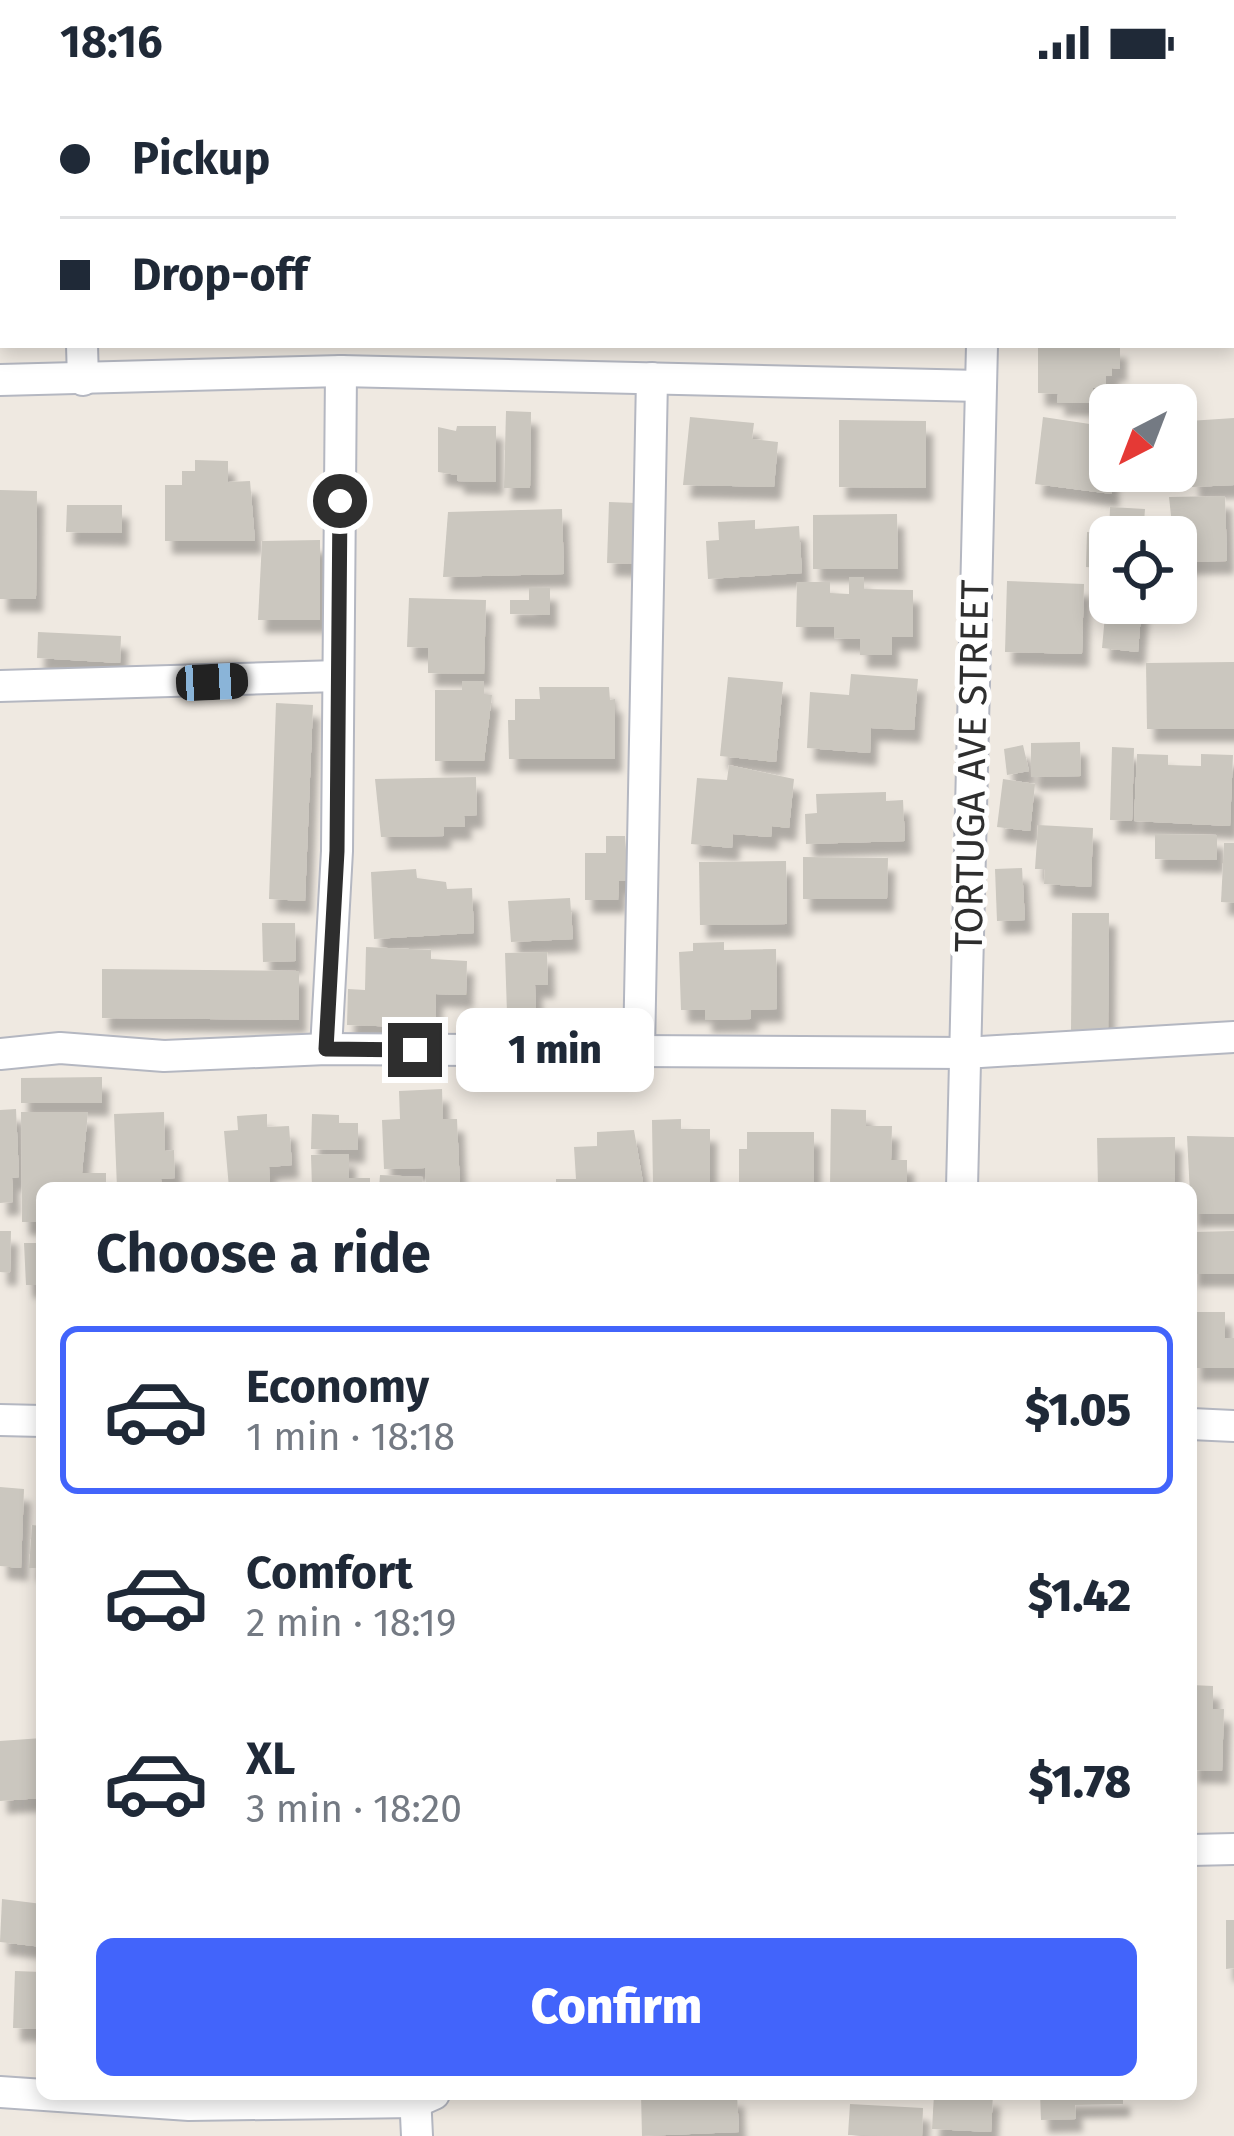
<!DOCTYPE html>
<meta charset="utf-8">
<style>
:root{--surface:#fff;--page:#f2f2f3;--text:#1f2937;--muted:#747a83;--line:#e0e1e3;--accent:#4264fb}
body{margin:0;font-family:"Fira Sans",sans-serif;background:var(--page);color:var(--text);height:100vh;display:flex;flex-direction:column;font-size:45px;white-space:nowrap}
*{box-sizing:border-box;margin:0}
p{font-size:39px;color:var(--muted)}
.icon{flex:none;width:66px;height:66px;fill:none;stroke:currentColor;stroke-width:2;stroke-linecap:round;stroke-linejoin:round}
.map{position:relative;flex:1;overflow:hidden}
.drawer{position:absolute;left:36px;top:1098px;width:1161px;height:918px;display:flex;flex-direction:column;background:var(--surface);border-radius:18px;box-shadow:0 6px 18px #0003}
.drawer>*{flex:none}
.banner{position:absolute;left:0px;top:0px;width:1236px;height:264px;box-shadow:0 6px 18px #0003;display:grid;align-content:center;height:264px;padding:0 60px;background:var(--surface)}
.needle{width:78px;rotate:222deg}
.controls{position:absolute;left:1089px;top:300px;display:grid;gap:24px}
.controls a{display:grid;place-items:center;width:108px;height:108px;border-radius:18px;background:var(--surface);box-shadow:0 6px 18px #0003;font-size:60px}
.end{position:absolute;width:54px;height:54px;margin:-27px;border:15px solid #2e2e2e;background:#fff;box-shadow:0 0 0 6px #fff}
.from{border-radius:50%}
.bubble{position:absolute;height:84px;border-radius:18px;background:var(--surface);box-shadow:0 6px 18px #0003;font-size:39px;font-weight:800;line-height:84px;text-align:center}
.car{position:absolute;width:36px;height:72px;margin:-36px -18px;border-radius:15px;box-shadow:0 0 9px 3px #0007;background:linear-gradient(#222 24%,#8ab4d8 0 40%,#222 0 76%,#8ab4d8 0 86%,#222 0)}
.banner b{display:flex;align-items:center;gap:42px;height:114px;font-size:45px}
.banner b+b{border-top:3px solid var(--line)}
.banner i{width:30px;height:30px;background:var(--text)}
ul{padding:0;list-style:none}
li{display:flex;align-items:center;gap:36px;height:168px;margin:0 24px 18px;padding:0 36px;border:6px solid transparent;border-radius:18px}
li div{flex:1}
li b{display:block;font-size:45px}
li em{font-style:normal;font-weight:800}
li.current{border-color:var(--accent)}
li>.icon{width:108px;height:108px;stroke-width:1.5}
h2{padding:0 60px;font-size:54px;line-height:144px}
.primary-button{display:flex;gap:24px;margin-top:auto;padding:24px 60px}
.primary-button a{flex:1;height:138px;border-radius:18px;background:var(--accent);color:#fff;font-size:48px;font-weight:800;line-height:138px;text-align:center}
.status{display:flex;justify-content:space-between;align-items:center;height:84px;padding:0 60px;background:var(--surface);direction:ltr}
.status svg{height:33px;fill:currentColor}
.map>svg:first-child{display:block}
</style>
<div class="status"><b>18:16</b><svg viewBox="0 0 49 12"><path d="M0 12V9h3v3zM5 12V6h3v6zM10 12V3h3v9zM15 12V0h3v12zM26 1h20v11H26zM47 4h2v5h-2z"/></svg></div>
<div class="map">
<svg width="1234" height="2052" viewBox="0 0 1234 2052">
<defs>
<filter id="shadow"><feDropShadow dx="7" dy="13" stdDeviation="3" flood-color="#0004"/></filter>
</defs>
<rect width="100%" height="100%" fill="#efe9e1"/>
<g fill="#cbc7bf" filter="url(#shadow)">
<polygon points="1038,261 1120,261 1120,285 1112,284 1112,292 1106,292 1106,304 1093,304 1093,319 1057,319 1058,310 1038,309"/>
<polygon points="506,327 531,328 530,404 504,404"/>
<polygon points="690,333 754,339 752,355 778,358 774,403 683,401"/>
<polygon points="1043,333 1110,343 1112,410 1035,400"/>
<polygon points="1234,334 1234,401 1192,403 1189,337"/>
<polygon points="839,336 926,337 926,404 839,403"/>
<polygon points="457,342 496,342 496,398 457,397 457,391 438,388 438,343 456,347"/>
<polygon points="195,376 228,377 228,398 250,397 255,457 165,457 165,401 182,401 182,387 195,387"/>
<polygon points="0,406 37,407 36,515 0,515"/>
<polygon points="1225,412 1227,477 1176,478 1169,413"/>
<polygon points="609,418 636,419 633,480 607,479"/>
<polygon points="67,421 122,421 122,449 66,448"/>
<polygon points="1110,423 1145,425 1143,453 1110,453 1110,485 1086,483 1087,448 1109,450"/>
<polygon points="562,425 564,490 443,493 448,428"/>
<polygon points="897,430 898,485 813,485 813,431"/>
<polygon points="755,436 755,445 799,442 802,489 708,495 706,457 719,456 718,438"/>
<polygon points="320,456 320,536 258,536 262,457"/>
<polygon points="849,493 864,493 864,505 913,506 913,553 892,553 892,571 860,571 860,555 834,554 834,543 796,543 797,498 830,498 830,509 849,510"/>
<polygon points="1007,497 1084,500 1082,570 1005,568"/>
<polygon points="529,504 550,504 550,531 510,530 510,516 529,516"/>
<polygon points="1107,510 1110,519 1142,519 1138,568 1102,564"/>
<polygon points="409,514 486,516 484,590 428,589 428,564 407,563"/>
<polygon points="38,548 121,552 120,579 37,574"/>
<polygon points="1234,578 1234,645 1147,645 1146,579"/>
<polygon points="851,590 918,595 914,646 871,644 870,669 807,664 810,608 849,611"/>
<polygon points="728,593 783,598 776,678 720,672"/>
<polygon points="462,597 484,597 484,611 492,611 484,677 435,677 435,606 462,606"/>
<polygon points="539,603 609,603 610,616 615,615 615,675 509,675 508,636 515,636 515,615 540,615"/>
<polygon points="276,619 313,621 305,817 269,815"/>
<polygon points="1080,658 1081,692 1031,693 1031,659"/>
<polygon points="1023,661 1029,687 1007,691 1004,665"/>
<polygon points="1112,663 1134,664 1132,737 1110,736"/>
<polygon points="1137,670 1168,671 1168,681 1201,682 1201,670 1233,671 1230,742 1134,737"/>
<polygon points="729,681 794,695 789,744 772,742 771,753 733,750 732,764 691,760 697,694 727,696"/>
<polygon points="476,693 477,731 464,732 465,743 444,743 444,752 381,753 375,695"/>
<polygon points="1003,695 1035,700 1030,747 997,743"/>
<polygon points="886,708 886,717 903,716 905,757 806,760 805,730 817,729 816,710"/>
<polygon points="1038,741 1093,744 1091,803 1044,800 1045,785 1035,785"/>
<polygon points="1155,750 1217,751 1217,776 1155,775"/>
<polygon points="606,752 625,752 628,797 619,797 618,816 585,816 585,769 606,769"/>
<polygon points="1224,759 1234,759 1234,819 1221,818"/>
<polygon points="803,773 888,774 887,815 803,815"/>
<polygon points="786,777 787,840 700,841 699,778"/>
<polygon points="1022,784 1025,836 997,837 995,785"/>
<polygon points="416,785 417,794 446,798 447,805 472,804 474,849 374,855 371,788"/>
<polygon points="570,814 573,855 511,858 508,817"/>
<polygon points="1072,829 1109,829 1108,948 1071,947"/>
<polygon points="262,839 295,839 296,877 263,878"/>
<polygon points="724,858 724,866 776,865 777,925 751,926 751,935 705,936 705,926 681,926 679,868 693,867 693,859"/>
<polygon points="366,863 431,866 431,875 467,877 466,911 436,910 435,944 347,941 348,905 365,906"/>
<polygon points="547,868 548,901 535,901 536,929 507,929 505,869"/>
<polygon points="102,885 299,887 299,936 102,934"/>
<polygon points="102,993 102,1019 21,1019 21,994"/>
<polygon points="442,1005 443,1035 457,1035 460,1104 426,1104 425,1084 384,1085 382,1036 400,1035 399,1007"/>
<polygon points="16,1025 19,1093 12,1094 13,1118 0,1119 0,1026"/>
<polygon points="831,1025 866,1026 866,1042 892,1042 891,1076 907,1076 907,1104 830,1104"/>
<polygon points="21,1028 88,1028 82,1089 106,1089 106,1104 42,1104 42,1138 22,1138"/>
<polygon points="164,1028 165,1067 174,1066 175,1094 161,1095 162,1104 117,1104 114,1030"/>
<polygon points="267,1030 267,1043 289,1042 292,1081 269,1083 270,1104 229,1104 224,1047 238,1046 237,1032"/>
<polygon points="312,1030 339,1031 339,1039 358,1039 358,1066 311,1065"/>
<polygon points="681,1035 681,1045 710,1045 710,1104 653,1104 652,1036"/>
<polygon points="634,1046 644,1104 556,1104 556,1095 576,1095 574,1063 597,1062 597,1048"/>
<polygon points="747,1048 814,1048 814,1104 739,1104 739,1065 747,1065"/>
<polygon points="1187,1052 1234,1053 1234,1130 1191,1130"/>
<polygon points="1175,1053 1175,1104 1098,1104 1097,1054"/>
<polygon points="349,1070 349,1094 370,1094 370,1104 312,1104 311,1071"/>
<polygon points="380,1091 423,1093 422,1104 379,1104"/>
<polygon points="0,1147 11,1147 10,1189 0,1188"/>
<polygon points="1234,1147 1234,1190 1191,1190 1191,1148"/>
<polygon points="24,1159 42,1159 42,1214 38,1214 37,1201 26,1201"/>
<polygon points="1193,1228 1225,1228 1225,1254 1234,1254 1234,1284 1194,1284"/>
<polygon points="0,1403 24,1405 21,1484 0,1482"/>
<polygon points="32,1441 42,1442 42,1484 29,1484"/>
<polygon points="1191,1601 1213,1602 1213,1625 1224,1625 1222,1687 1191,1686"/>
<polygon points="42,1654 42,1714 0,1717 0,1657"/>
<polygon points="2,1815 42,1820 42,1863 0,1858"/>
<polygon points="1226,1836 1234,1836 1234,1884 1226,1885"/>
<polygon points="15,1887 42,1888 42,1945 13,1944"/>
<polygon points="641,2010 737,2010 739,2048 642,2052"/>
<polygon points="934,2010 993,2010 991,2048 932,2045"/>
<polygon points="1040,2010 1123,2010 1123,2020 1075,2021 1076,2035 1041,2036"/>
<polygon points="850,2020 923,2024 922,2052 848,2051"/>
</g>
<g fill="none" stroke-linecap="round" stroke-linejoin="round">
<g stroke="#b4b7c1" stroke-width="34">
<g id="street">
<polyline points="81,0 81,3"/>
<polyline points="990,3 990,0"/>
<polyline points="82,261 83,296"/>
<polyline points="0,296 341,287 980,302"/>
<polyline points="0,602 338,592"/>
<polyline points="326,965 337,767 341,287"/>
<polyline points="639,967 652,294"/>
<polyline points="0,970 60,964 164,972 326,965 964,969 1234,953"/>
<polyline points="962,1104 982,261"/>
<polyline points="0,1336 42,1337"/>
<polyline points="1191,1340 1234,1342"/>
<polyline points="1191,1766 1234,1765"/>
<polyline points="0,2008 189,2021 416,2018 434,2010"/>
<polyline points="415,2010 417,2052"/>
</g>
</g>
<use href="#street" stroke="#fff" stroke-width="30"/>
</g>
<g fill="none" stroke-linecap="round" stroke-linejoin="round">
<polyline stroke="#2e2e2e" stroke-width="15" points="340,417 337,767 326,965 415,966"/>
</g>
<g text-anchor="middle" stroke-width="10" stroke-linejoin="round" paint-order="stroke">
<g font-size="39" fill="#2e2e2e" stroke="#fff">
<text transform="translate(971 682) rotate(-89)" y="14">TORTUGA AVE STREET</text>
</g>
</g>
</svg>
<div class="controls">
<a><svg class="needle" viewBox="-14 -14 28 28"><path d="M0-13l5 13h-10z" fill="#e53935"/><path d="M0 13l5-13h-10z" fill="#747a83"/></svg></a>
<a><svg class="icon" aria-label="locate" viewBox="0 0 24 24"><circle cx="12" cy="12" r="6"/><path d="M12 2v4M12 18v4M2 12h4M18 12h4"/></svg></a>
</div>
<i class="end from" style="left:340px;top:417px"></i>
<i class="end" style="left:415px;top:966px"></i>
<div class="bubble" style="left:456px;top:924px;width:198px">1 min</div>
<i class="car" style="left:212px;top:598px;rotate:87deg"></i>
<div class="banner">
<b><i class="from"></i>Pickup</b>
<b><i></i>Drop-off</b>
</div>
<section class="drawer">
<h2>Choose a ride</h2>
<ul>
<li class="current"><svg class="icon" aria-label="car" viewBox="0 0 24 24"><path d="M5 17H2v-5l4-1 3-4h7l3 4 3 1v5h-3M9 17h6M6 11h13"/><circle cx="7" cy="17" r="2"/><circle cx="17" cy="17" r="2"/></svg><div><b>Economy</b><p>1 min · 18:18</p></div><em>$1.05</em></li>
<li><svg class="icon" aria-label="car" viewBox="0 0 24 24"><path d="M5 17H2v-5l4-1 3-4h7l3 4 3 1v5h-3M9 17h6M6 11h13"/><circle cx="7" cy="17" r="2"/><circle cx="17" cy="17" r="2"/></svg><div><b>Comfort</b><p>2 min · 18:19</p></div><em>$1.42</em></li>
<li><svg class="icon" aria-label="car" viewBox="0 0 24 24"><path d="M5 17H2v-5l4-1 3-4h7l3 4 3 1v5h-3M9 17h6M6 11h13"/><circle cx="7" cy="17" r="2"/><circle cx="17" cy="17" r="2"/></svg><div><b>XL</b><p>3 min · 18:20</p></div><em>$1.78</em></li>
</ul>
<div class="primary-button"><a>Confirm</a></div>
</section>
</div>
